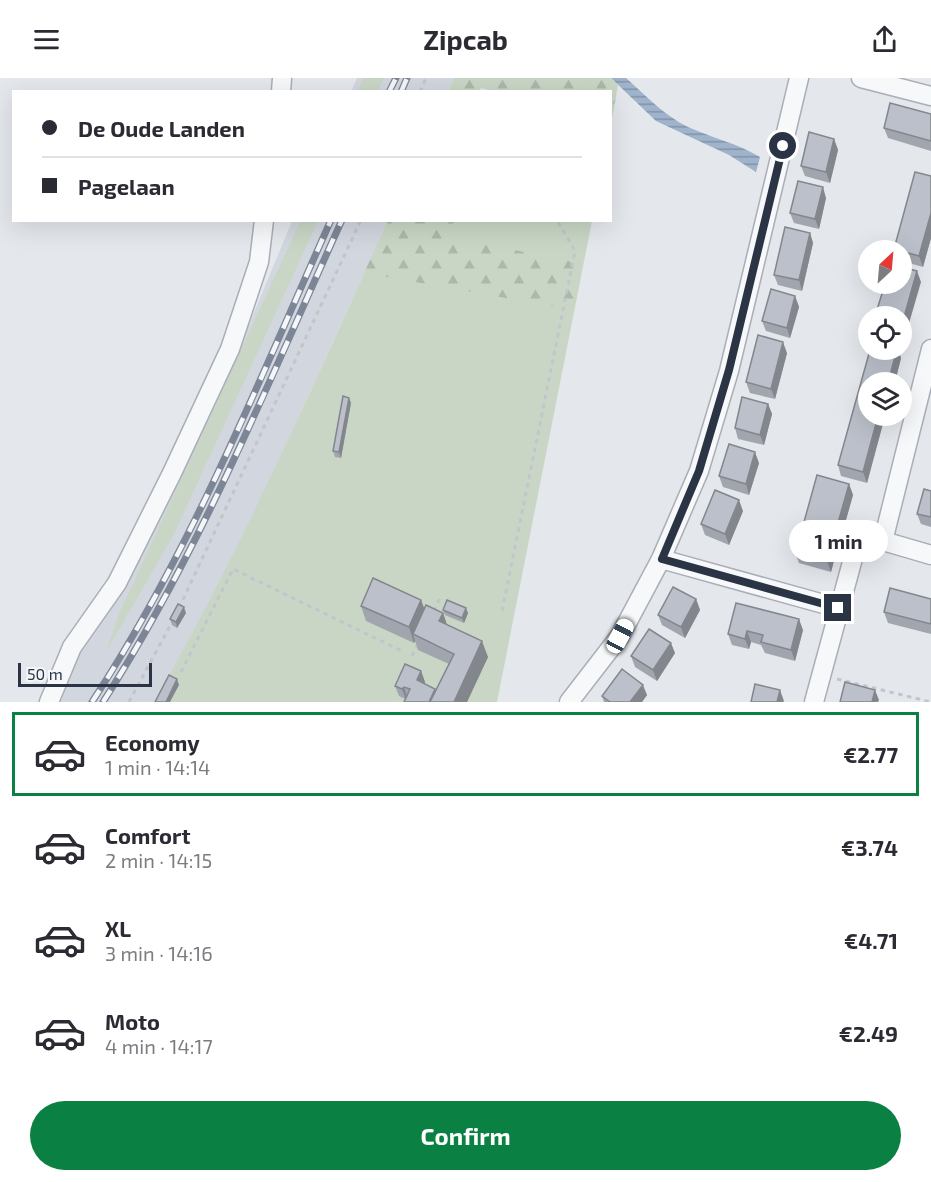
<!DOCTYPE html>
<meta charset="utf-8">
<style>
:root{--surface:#fff;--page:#f2f2f3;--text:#2b2b33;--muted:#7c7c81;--line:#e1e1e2;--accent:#0b8043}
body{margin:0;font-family:"Exo 2",sans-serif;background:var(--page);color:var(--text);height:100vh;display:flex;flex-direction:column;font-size:22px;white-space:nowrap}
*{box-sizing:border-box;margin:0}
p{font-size:20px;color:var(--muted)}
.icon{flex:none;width:33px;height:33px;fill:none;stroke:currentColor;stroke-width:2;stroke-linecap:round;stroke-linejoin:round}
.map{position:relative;height:624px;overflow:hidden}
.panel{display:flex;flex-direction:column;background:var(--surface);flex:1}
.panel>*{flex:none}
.top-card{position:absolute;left:12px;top:12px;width:600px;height:132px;border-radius:0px;box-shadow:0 6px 24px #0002;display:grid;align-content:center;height:132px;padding:0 30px;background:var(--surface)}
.needle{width:39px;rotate:26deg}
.controls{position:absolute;left:858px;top:162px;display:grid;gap:12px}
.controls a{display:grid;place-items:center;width:54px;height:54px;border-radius:50%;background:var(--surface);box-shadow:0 6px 24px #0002;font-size:30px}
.scale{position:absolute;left:18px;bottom:15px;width:134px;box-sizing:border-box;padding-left:6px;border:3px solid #2b3445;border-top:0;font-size:16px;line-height:21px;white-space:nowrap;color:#2b3445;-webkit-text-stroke:4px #f4f6f9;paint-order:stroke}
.end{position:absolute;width:27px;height:27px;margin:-14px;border:8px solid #2b3445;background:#fff;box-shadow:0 0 0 3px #fff}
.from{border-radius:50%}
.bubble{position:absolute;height:42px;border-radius:21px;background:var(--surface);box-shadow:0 6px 24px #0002;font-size:20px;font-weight:700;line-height:42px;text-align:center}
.car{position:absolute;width:18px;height:36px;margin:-18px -9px;border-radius:8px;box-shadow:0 0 4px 2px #0007;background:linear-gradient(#fff 24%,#345 0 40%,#fff 0 76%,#345 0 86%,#fff 0)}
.top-card b{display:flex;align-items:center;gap:21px;height:57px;font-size:22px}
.top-card b+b{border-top:2px solid var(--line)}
.top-card i{width:15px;height:15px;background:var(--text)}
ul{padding:10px 0 0;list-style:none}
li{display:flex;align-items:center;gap:18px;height:84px;margin:0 12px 9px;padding:0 18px;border:3px solid transparent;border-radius:0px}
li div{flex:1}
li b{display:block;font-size:22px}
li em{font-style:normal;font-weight:700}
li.active{border-color:var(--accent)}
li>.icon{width:54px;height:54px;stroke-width:1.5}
.cta{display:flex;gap:12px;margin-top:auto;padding:12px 30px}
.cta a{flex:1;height:69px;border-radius:36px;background:var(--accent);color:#fff;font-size:24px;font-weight:700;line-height:69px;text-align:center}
header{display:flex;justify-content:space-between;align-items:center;height:78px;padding:0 30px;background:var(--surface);font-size:27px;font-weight:700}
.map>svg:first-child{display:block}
</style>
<header><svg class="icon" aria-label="menu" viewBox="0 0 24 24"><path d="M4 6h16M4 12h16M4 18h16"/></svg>Zipcab<svg class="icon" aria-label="share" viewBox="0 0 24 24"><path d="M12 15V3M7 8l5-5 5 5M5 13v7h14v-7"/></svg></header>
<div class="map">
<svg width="931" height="624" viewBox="0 0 931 624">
<defs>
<pattern id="forest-firs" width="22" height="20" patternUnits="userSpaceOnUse" patternTransform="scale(1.5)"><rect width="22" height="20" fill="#c9d6c5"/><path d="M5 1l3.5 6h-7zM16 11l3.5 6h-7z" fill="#adb8ab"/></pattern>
<pattern id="water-rules" width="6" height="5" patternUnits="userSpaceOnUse" patternTransform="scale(1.5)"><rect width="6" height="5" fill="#9fb4cc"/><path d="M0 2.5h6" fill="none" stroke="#8293a7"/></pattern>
</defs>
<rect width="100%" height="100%" fill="#e4e7ec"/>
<g fill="#d2d6de">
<polygon points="357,0 454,0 447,13 351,14"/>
<polygon points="292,143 388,143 243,461 201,542 154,624 57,624 85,564 121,510 215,329"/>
</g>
<g fill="#c9d6c5">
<polygon points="363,0 384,0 378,13 358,13"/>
<polygon points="301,142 318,143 173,458 106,574 119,536"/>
<path d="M388,143H592L497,624H154C243,469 314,305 388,143Z"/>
</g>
<g fill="url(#forest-firs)">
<polygon points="454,0 611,0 618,7 611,46 610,14 496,14 481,10 480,13 447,14"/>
<polygon points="388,143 454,143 451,159 583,186 574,232 364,195"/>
</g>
<path fill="url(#water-rules)" d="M611,0H626C645,17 665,38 688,49C712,60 737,65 760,79L756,94L729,77L656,43Z"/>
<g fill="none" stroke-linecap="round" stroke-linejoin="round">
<g stroke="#a9aeb7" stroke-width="21">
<g id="minor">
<polyline points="861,0 931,18"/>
<polyline points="281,14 282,0"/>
<polyline points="883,463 931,477"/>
<polyline points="661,481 838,530"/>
<polyline points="49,624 72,569 117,505 172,395 230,271 259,184 264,142"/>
<polyline points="569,624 620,558 661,481 699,393 729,293 799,0"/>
<polyline points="814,624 855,473 883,463 931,271"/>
</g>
</g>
<g stroke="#c2c5cb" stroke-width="3" stroke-dasharray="4.5 4.5" stroke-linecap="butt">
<polyline points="420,14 426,0"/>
<polyline points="179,530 361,142"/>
<polyline points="434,533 440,520"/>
<polyline points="502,533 575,173 557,142"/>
<polyline points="412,578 418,566"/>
<polyline points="181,594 233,491 402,573"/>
<polyline points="837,601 931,624"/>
<polyline points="129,624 172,544"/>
</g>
<use href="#minor" stroke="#f7f8fa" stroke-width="18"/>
<g stroke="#7d8696" stroke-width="7">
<g id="rail">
<polyline points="389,14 396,0"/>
<polyline points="401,14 407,0"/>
<path d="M92,624C190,475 258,305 331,142"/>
<path d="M103,624C200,473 268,305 342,142"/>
</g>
</g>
<use href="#rail" stroke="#f4f6f9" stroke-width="4.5" stroke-dasharray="14" stroke-linecap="butt"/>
</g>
<g fill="#a1a5ae">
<polygon points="931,36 931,73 888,60 884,50"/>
<polygon points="834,61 838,72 830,105 805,98 801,88"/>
<polygon points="931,98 931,160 923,189 902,183 902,172 895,172 894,171"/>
<polygon points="826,120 819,151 794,145 790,135"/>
<polygon points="810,155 813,165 802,213 778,207 774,197"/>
<polygon points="795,218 799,229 790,260 766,253 762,243"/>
<polygon points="870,272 898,272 901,280 895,304 868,304 868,338 885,338 867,405 841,398 838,387"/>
<polygon points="787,275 775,321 750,315 746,304"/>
<polygon points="351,325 341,380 335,379 333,373"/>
<polygon points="768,326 772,336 764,367 738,361 735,350"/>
<polygon points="759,385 749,417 723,409 719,398"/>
<polygon points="849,406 853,417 840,463 808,454 804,444"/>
<polygon points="931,413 931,449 921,446 917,436"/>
<polygon points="743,433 729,467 705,457 701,446"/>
<polygon points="795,475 835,479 831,494 799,485"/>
<polygon points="696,521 700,532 685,560 662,547 658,537"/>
<polygon points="931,521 931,556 888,545 884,534"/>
<polygon points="736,525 803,552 795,583 765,575 761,567 751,564 749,571 732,567 728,556"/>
<polygon points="361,528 424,531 443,535 447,547 488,579 467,624 405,621 399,618 395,608 421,593 425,604 424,605 436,613 449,586 418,572 415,563 414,565 366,543"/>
<polygon points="443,532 468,535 464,545 445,537"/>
<polygon points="186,535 177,550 172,547 170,541"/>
<polygon points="675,575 657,603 635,589 631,578"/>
<polygon points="647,617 642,624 604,624 602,618"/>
</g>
<g fill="#83868d">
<polygon points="834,61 838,72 830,105 826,94"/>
<polygon points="823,109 826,120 819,151 815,141"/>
<polygon points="931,135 931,160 923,189 919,178"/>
<polygon points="810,155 813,165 802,213 799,202"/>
<polygon points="917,193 921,204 903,266 902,262 902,246"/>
<polygon points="795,218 799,229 790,260 787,250"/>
<polygon points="783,264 787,275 775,321 771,311"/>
<polygon points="897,272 898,272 901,280 895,304 888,304"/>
<polygon points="349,320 351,325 341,380 339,374"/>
<polygon points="768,326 772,336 764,367 760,357"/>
<polygon points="878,338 885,338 867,405 863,394"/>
<polygon points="755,374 759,385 749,417 746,406"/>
<polygon points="849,406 853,417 840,463 836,452"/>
<polygon points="739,422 743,433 729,467 725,456"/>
<polygon points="831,468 835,479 831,494 827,483"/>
<polygon points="696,521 700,532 685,560 681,549"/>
<polygon points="421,522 427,537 413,556 415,563 414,565 409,549"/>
<polygon points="184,529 186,535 177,550 176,544"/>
<polygon points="466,530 468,535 464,545 462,540"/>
<polygon points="443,535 448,550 439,543"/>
<polygon points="799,541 803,552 795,583 791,572"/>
<polygon points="747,553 751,564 749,571 745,561"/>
<polygon points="482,563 488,579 467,624 454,624"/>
<polygon points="671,565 675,575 657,603 653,592"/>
<polygon points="421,593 425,604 421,613 417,602"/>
<polygon points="177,601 179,607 170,624 166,624"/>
<polygon points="643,607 647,617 642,624 630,624"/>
<polygon points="404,609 407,619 406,622 402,611"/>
<polygon points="780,612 784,623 783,624 777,624"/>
<polygon points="875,612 879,622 878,624 872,624"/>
</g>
<g fill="#bbc0ca" stroke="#83868d" stroke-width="1.5">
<polygon points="890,25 931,36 931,63 884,50"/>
<polygon points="809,54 834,61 826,94 801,88"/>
<polygon points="915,94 931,98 931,135 919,178 894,171"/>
<polygon points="798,103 823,109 815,141 790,135"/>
<polygon points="785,149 810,155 799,202 774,197"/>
<polygon points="902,189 917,193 902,246 902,238 875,238 885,206 902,206"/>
<polygon points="771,211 795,218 787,250 762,243"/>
<polygon points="758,257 783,264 771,311 746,304"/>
<polygon points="870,272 897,272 888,304 868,304 868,338 878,338 863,394 838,387"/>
<polygon points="343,318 349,320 339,374 333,373"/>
<polygon points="742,319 768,326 760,357 735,350"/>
<polygon points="729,366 755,374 746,406 719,398"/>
<polygon points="817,397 849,406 836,452 804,444"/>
<polygon points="924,411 931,413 931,439 917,436"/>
<polygon points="715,412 739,422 725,456 701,446"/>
<polygon points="799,460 831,468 827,483 795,475"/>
<polygon points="373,500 421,522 409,549 361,528"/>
<polygon points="673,509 696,521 681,549 658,537"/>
<polygon points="890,510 931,521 931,546 884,534"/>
<polygon points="447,522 466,530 462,540 443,532"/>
<polygon points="736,525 799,541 791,572 761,564 763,557 747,553 745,561 728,556"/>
<polygon points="178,526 184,529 176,544 170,541"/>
<polygon points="426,527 443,535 439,543 482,563 454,624 430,624 454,576 413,556"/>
<polygon points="649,551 671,565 653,592 631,578"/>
<polygon points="405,586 421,593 417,602 435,611 429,624 404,624 410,611 404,609 402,611 395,608"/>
<polygon points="622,591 643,607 630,624 610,624 602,618"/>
<polygon points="169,597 177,601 166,624 155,624"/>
<polygon points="845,604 875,612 872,624 840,624"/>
<polygon points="755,606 780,612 777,624 751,624"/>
</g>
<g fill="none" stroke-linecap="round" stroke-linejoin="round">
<polyline stroke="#2b3445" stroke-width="8" points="783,68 729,292 699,393 662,481 838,530"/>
</g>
</svg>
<div class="controls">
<a><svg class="needle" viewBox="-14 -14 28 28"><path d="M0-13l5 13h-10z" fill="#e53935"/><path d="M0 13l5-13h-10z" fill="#7c7c81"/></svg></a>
<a><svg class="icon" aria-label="locate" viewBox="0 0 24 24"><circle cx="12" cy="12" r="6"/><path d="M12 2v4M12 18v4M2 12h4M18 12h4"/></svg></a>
<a><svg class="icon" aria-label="layers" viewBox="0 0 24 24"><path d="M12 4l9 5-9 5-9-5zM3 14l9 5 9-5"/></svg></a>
</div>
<div class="scale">50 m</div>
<i class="end from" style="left:783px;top:68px"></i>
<i class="end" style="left:838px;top:530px"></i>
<div class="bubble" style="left:789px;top:442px;width:99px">1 min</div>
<i class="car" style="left:620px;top:558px;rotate:28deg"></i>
<div class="top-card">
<b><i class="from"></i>De Oude Landen</b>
<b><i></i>Pagelaan</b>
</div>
</div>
<section class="panel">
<ul>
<li class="active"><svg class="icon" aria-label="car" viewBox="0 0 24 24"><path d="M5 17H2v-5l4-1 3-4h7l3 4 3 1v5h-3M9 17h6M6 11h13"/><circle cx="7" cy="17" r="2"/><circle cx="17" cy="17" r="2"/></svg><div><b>Economy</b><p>1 min · 14:14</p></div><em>€2.77</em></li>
<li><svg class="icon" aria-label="car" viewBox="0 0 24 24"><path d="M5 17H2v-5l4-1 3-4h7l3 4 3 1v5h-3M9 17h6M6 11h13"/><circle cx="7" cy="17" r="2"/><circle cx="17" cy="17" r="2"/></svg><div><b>Comfort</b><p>2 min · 14:15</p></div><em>€3.74</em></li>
<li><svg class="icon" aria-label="car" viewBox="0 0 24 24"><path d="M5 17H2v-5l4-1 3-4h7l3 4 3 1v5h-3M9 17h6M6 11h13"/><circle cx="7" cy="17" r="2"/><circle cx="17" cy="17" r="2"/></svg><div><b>XL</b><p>3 min · 14:16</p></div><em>€4.71</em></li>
<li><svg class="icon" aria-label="car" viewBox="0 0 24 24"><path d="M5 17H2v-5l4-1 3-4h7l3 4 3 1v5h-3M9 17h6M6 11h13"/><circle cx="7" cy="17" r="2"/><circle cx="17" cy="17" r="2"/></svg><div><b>Moto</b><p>4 min · 14:17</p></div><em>€2.49</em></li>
</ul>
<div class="cta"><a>Confirm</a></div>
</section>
